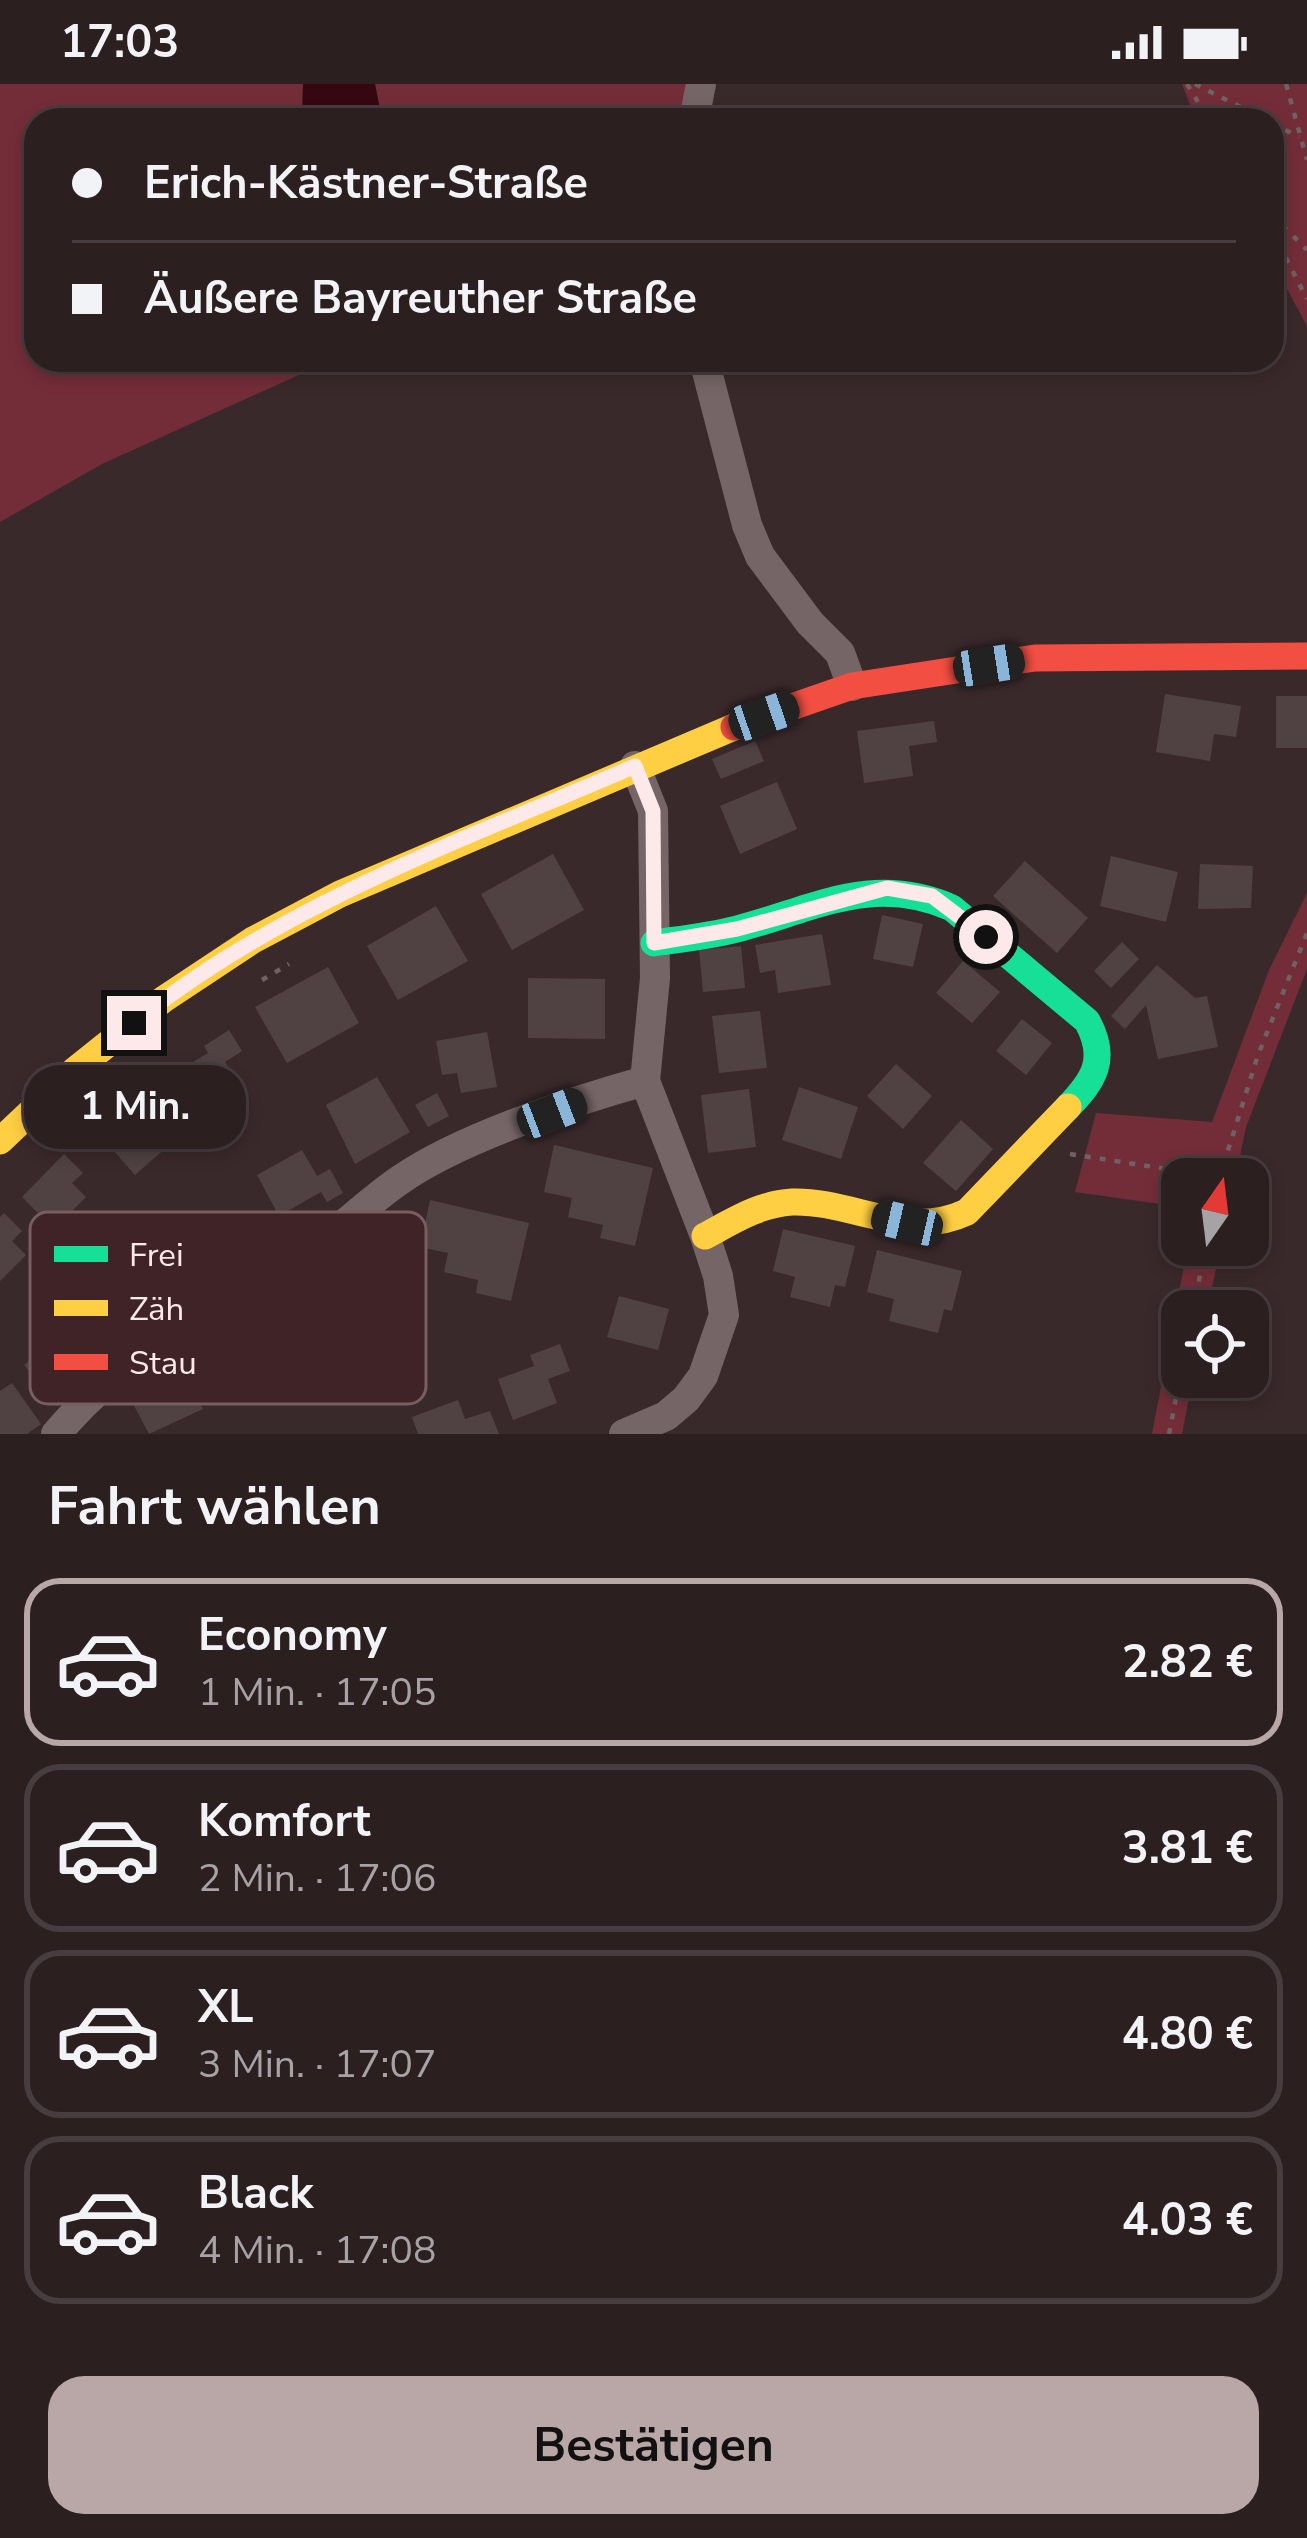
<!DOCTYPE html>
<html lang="de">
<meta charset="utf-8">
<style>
:root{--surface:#2c1f20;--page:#342729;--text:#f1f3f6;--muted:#a6a2a5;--line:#483d3e;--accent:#b9a6a7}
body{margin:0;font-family:"Nunito Sans",sans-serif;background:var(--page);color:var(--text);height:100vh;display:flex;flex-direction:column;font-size:45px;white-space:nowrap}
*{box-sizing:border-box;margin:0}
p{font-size:39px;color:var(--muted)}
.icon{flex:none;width:66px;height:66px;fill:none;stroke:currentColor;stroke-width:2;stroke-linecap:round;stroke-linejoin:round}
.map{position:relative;height:1350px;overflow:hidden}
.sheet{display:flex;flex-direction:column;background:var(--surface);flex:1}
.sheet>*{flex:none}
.top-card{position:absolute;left:24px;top:24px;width:1260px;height:264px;border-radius:36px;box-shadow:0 6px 18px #0003,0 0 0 3px var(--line);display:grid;align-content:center;height:264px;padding:0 48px;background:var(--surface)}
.needle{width:78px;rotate:14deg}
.controls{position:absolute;left:1161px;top:1074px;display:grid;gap:24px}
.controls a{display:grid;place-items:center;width:108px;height:108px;border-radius:24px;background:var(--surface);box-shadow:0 6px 18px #0003,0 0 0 3px var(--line);font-size:60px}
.end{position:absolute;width:54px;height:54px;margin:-27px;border:15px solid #fde9ea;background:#111;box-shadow:0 0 0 6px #111}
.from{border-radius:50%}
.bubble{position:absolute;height:84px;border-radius:36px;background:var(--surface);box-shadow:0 6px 18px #0003,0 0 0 3px var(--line);font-size:39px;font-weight:700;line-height:84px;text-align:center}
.car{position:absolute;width:36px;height:72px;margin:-36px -18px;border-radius:15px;box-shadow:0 0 9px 3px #0007;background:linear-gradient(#222 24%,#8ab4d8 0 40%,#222 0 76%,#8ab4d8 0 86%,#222 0)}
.top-card b{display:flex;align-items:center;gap:42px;height:114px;font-size:45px}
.top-card b+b{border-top:3px solid var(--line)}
.top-card i{width:30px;height:30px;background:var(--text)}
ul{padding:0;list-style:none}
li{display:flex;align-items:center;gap:36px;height:168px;margin:0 24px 18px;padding:0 24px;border:6px solid var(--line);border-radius:36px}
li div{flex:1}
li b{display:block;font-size:45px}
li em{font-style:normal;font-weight:700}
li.current{border-color:var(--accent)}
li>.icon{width:108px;height:108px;stroke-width:1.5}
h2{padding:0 48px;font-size:54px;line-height:144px}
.button{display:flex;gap:24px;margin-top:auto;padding:24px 48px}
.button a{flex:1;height:138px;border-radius:36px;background:var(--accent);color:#111;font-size:48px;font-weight:700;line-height:138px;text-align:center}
.status{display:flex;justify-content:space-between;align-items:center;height:84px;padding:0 60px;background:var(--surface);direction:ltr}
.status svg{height:33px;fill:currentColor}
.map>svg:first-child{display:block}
</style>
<div class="status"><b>17:03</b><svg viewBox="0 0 49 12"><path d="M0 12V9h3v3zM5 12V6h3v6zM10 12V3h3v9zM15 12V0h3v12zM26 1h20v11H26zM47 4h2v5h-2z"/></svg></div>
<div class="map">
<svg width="1307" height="1350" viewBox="0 0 1307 1350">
<rect width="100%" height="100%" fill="#3a292b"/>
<g fill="#732d39">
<polygon points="0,0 303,0 302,36 36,36 36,276 332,276 102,380 0,438"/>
<polygon points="375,0 688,0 681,36 382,36"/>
<polygon points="1182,0 1307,0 1307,242 1272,177 1272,36 1196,36"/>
<polygon points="1307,809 1307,885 1246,1043 1235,1095 1182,1095 1182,1123 1075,1108 1096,1029 1212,1038 1269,886"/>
<polygon points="1188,1161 1221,1161 1207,1227 1182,1227 1182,1293 1193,1293 1182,1350 1152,1350"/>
</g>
<polygon fill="#340711" points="303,0 375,0 382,36 302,36"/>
<g fill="#504243">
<polygon points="1165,610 1241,622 1236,653 1214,650 1210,677 1156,668"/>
<rect x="1276" y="612" width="31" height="52"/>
<polygon points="934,637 937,658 909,662 913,692 864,699 857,647"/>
<polygon points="755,657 764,677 721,695 712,675"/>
<polygon points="777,698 797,745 740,770 720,722"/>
<polygon points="553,770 584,826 512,866 481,810"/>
<polygon points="1111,772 1178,788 1166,838 1100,822"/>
<polygon points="1025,777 1088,834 1057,869 993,812"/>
<polygon points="1200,780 1253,782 1251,824 1198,825"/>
<polygon points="436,822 468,877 398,916 367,862"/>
<polygon points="882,831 923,840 913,883 873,875"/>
<polygon points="822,850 831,901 778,909 775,886 760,889 755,861"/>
<polygon points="1122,858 1139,875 1111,904 1094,887"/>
<polygon points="741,862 745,904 703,908 699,866"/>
<polygon points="963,877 1000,908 972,939 936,909"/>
<polygon points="1157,881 1195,914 1207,912 1218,963 1158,975 1146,921 1125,945 1111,932"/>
<polygon points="328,883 359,939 287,979 255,923"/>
<polygon points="528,894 605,895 605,955 528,954"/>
<polygon points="760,927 767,984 719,989 712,932"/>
<polygon points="1022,935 1052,959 1026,991 996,967"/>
<polygon points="229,946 242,967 225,978 241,1004 203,1028 178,987 208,969 204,962"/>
<polygon points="487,948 497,1003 461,1009 457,989 442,991 436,957"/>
<polygon points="896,980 932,1012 903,1045 867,1012"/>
<polygon points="377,993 410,1048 355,1080 326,1021"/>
<polygon points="156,996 180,1023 154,1046 168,1062 135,1091 105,1057 137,1029 129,1019"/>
<polygon points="799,1003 858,1023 841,1075 782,1056"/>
<polygon points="749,1005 756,1063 708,1069 701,1011"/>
<polygon points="437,1009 449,1032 428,1043 415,1021"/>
<polygon points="961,1036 993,1065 956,1107 923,1079"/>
<polygon points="554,1061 653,1084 635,1162 600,1154 603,1141 568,1133 572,1114 544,1108"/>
<polygon points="302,1066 317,1092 330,1085 343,1109 327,1118 321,1108 279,1132 257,1091"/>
<polygon points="64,1070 83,1089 72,1099 86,1113 54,1145 22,1113"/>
<polygon points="430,1116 529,1139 511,1217 476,1209 478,1196 444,1188 448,1169 420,1163"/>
<polygon points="222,1127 235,1156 256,1146 266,1168 237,1181 233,1172 201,1187 182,1145"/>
<polygon points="4,1129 22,1147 12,1157 26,1171 0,1197 0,1133"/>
<polygon points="783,1145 855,1162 845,1203 835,1201 830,1223 790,1213 795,1193 773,1187"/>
<polygon points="877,1166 962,1187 952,1227 944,1225 938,1249 889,1237 894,1215 867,1208"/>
<polygon points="619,1212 669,1225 658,1266 607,1253"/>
<polygon points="56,1253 86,1288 53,1316 24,1281"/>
<polygon points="560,1260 570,1287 548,1295 557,1319 513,1336 498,1295 534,1282 530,1271"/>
<polygon points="181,1284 203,1325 149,1350 129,1312"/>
<polygon points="12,1299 41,1340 27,1350 0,1350 0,1307"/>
<polygon points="458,1316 465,1335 490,1327 499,1350 418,1350 412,1333"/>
</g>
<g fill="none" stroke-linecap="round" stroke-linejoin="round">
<g stroke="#706162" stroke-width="4.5" stroke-dasharray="6 9" stroke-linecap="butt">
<polyline points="1187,0 1209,36"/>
<polyline points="1195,0 1266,36"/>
<polyline points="1286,0 1307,76"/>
<polyline points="1272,39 1299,53"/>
<polyline points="1272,131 1307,166"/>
<polyline points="1272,147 1307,215"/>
<polyline points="262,896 289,880"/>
<polyline points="1070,1070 1219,1093"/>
<polyline points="1219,1095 1258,971 1307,849"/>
<polyline points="1193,1227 1206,1161"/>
<polyline points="1169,1350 1182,1283"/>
</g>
<g stroke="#766567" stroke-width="30">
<polyline points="694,36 701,0"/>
<polyline points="704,276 747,441 760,472 810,539 840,569 852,602"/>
<path d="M56,1350C129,1265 198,1235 291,1180C331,1156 362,1122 400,1096C460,1054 573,1017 645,997"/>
<polyline points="624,1350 666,1332 686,1315 703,1292 724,1231 718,1192 705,1152 645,997 655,894 653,727 635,682"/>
</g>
<path stroke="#16e098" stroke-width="27" d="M654,859C682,855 710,852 737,845C814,825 872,789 952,824L1087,937C1108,975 1094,996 1068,1023"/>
<g stroke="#ffcf43" stroke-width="27">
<polyline points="0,1057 75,986 164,915 253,856 340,810 734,643"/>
<path d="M705,1152C733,1137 759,1120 792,1118C852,1116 906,1157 967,1128L1068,1023"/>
</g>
<polyline stroke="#f24e42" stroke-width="27" points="734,643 852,602 1035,574 1307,572"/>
</g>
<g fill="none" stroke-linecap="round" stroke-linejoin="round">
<path stroke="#fde9ea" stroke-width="15" d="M134,939C281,820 464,756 635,682L653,727L654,859L737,845L887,804L932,812L986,853"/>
</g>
<rect x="30" y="1128" width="396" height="192" rx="18" fill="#402326" stroke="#795e61" stroke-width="3"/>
<rect x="54" y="1162" width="54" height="16" fill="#16e098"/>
<rect x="54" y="1216" width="54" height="16" fill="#ffcf43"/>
<rect x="54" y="1270" width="54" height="16" fill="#f24e42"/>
<g font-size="33" fill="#fde9ea">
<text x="129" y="1182">Frei</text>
<text x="129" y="1236">Zäh</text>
<text x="129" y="1290">Stau</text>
</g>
</svg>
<div class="controls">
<a><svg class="needle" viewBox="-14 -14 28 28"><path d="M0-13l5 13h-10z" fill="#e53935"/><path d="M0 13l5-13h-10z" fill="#a6a2a5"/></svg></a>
<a><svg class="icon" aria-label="locate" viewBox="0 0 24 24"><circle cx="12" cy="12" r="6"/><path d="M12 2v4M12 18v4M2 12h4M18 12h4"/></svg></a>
</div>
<i class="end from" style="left:986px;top:853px"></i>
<i class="end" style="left:134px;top:939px"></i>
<div class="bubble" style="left:24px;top:981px;width:222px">1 Min.</div>
<i class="car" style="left:989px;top:581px;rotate:81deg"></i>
<i class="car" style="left:764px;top:632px;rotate:71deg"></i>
<i class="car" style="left:552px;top:1029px;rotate:69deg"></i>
<i class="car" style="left:907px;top:1139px;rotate:283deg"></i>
<div class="top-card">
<b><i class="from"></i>Erich-Kästner-Straße</b>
<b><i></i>Äußere Bayreuther Straße</b>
</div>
</div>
<section class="sheet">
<h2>Fahrt wählen</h2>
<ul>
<li class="current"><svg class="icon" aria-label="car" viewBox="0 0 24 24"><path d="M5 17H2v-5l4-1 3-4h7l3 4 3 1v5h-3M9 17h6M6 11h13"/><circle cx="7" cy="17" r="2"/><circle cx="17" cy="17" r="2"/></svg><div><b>Economy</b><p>1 Min. · 17:05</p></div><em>2.82 €</em></li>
<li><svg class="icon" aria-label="car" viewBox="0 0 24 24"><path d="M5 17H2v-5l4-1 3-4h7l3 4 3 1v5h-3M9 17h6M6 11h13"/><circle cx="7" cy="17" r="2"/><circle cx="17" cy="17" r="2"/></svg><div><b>Komfort</b><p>2 Min. · 17:06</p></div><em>3.81 €</em></li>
<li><svg class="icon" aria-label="car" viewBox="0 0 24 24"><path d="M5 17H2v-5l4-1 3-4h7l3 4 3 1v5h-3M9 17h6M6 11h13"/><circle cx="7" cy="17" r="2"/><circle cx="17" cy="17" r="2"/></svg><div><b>XL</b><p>3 Min. · 17:07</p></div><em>4.80 €</em></li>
<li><svg class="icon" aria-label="car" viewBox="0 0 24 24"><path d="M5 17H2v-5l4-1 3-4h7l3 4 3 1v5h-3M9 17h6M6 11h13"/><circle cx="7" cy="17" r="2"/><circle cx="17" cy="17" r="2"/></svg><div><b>Black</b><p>4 Min. · 17:08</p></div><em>4.03 €</em></li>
</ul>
<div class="button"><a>Bestätigen</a></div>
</section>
